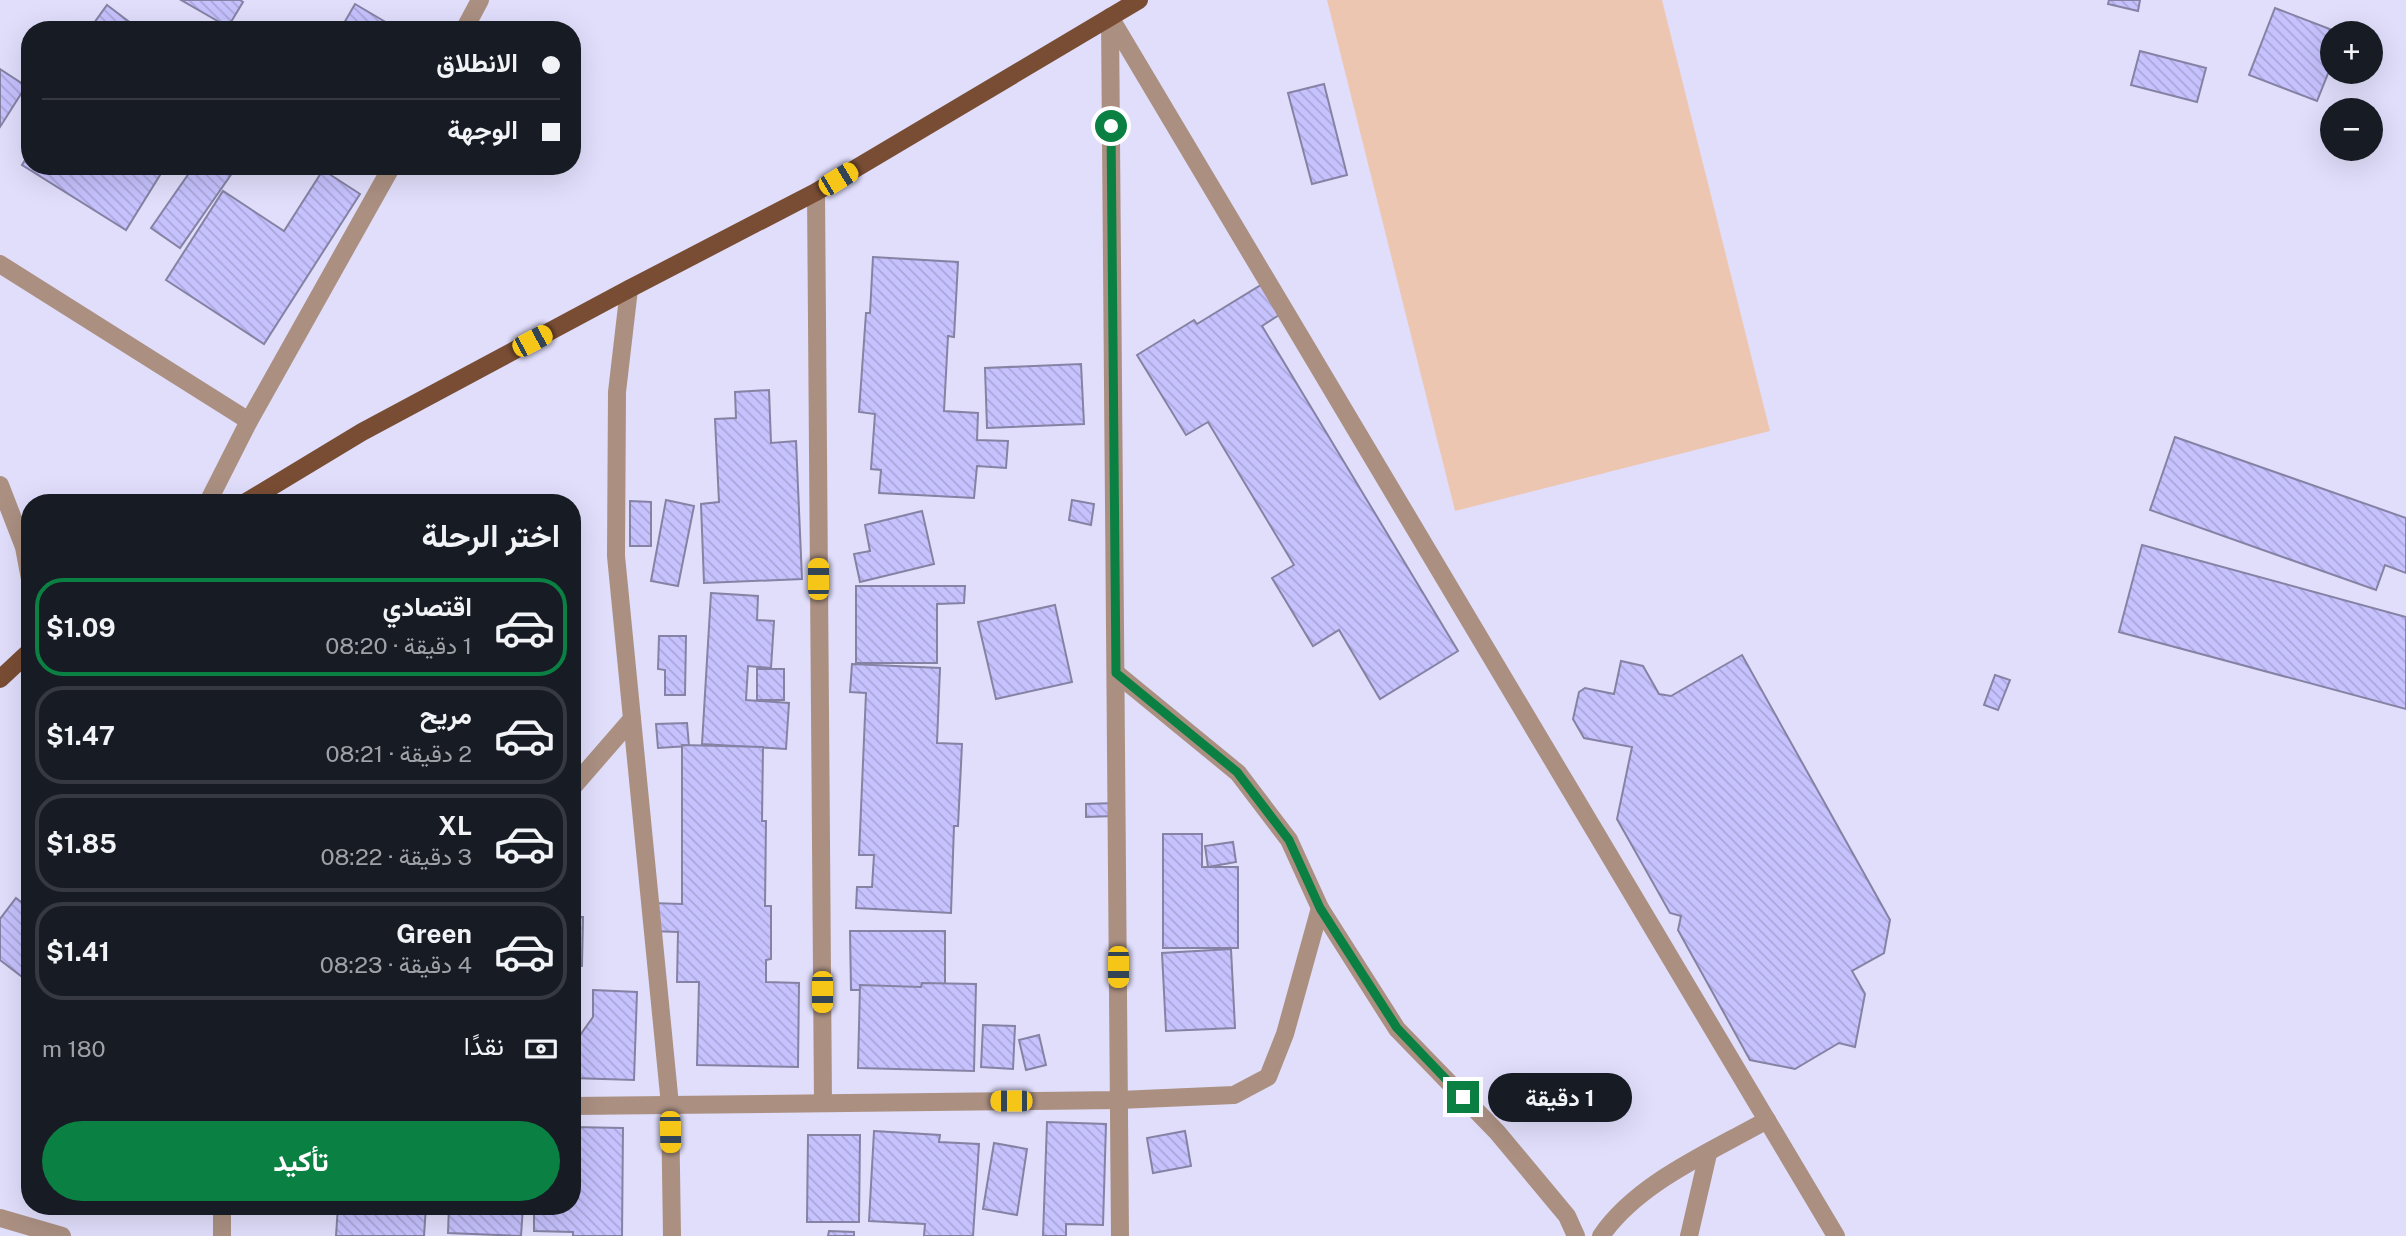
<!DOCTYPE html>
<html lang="ar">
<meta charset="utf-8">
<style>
:root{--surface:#171b24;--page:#242831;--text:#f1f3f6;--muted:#9ea1a6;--line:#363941;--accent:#0b8043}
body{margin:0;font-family:"Public Sans",Vazirmatn,sans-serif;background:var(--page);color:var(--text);direction:rtl;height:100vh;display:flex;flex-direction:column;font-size:26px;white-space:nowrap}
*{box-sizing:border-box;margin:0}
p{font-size:23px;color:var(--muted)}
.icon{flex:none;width:38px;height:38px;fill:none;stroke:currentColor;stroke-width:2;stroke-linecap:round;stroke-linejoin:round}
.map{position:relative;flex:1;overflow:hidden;direction:ltr}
.panel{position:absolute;left:21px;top:494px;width:560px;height:721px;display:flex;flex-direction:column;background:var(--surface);border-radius:28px;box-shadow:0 7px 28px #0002;direction:rtl}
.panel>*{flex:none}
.guide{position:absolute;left:21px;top:21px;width:560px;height:154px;border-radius:28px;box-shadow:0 7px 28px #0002;direction:rtl;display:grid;align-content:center;height:154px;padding:0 21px;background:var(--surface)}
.buttons{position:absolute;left:2320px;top:21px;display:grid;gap:14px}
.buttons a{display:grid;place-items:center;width:63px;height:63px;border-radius:50%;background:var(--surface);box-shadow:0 7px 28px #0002;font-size:35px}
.end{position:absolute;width:32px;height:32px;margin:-16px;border:9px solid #0b8043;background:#fff;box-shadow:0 0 0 4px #fff}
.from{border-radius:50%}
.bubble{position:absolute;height:49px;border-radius:24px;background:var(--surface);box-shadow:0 7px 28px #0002;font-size:23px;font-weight:700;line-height:49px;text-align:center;direction:rtl}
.car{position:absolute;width:21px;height:42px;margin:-21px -10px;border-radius:9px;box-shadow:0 0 5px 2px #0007;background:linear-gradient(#f5c518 24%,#345 0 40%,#f5c518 0 76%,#345 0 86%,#f5c518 0)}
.guide b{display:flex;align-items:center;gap:24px;height:66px;font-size:26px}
.guide b+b{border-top:2px solid var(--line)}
.guide i{width:18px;height:18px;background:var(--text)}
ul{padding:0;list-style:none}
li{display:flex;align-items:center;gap:21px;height:98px;margin:0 14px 10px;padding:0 7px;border:4px solid var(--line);border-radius:28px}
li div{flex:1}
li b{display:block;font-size:26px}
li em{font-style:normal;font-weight:700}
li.selected{border-color:var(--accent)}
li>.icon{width:63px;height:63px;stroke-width:1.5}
h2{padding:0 21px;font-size:32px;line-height:84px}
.pay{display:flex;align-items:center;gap:18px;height:77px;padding:0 21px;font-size:26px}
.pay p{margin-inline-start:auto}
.primary-button{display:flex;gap:14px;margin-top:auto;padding:14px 21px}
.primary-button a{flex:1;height:80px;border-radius:42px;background:var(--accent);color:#fff;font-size:28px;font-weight:700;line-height:80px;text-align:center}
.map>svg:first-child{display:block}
</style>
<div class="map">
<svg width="2406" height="1236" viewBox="0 0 2406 1236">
<defs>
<pattern id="building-back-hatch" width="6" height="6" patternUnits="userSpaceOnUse" patternTransform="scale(1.75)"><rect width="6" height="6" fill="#c6c2fe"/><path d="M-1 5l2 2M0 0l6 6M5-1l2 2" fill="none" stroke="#aaa6da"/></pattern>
</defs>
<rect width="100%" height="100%" fill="#e0defb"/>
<polygon fill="#edc6b2" points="1327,0 1662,0 1770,431 1455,511"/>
<g fill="url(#building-back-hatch)" stroke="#8582a4" stroke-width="2">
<polygon points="181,0 240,0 243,2 228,27"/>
<polygon points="2109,0 2140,0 2138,11 2108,4"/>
<polygon points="355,4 399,30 340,30"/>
<polygon points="107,5 140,30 89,30"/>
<polygon points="2275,8 2340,33 2333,33 2333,61 2317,101 2249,75"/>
<polygon points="2140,51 2206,68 2197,102 2131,85"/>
<polygon points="0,69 26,86 0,127"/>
<polygon points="1324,84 1347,175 1312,184 1288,93"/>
<polygon points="30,152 30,166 165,167 126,230 22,165"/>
<polygon points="194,166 237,166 180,248 151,228"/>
<polygon points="323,170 360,194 264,344 166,280 223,191 284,231"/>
<polygon points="873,257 958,262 954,337 948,336 944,411 978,413 977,440 1008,441 1006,468 977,466 974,498 879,493 881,470 871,469 875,414 859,412 866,313 870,313"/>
<polygon points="1261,285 1279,315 1262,326 1458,651 1380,699 1339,630 1313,646 1272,578 1294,565 1208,422 1186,435 1137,355 1194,320 1197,324"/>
<polygon points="1081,364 1084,424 987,428 985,368"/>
<polygon points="769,390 771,443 796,441 802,579 704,583 701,504 719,502 715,419 736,418 735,392"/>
<polygon points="2175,437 2406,518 2406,573 2385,565 2376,590 2150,510"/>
<polygon points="666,500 694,506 678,586 651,581"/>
<polygon points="1072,500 1094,504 1091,525 1069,520"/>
<polygon points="630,501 651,502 651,546 630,546"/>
<polygon points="922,511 934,564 860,582 854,554 870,551 865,525"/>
<polygon points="2142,545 2406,617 2406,709 2119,632"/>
<polygon points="856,586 965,586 964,603 937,604 937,663 856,663"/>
<polygon points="711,593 758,596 757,620 774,621 771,668 748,666 746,700 789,703 786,749 702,744"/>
<polygon points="1055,605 1072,682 996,699 978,622"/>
<polygon points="659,636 686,636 685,695 665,695 665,670 658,669"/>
<polygon points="1742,655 1890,920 1884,953 1852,971 1865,994 1855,1047 1839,1043 1795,1069 1750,1060 1678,930 1681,916 1670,913 1617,819 1632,747 1584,738 1573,719 1579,692 1585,688 1614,694 1621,661 1643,666 1659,694 1671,696"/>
<polygon points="852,664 940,668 937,743 962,744 958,826 954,826 951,913 856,908 857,887 872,887 874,855 859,855 866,693 850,692"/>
<rect x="757" y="669" width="27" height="31"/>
<polygon points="1995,675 2010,680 1998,710 1984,705"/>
<polygon points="687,723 689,746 658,748 656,724"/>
<polygon points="682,745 763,747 762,821 766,821 765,906 771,906 771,959 766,960 766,982 799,983 798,1067 697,1065 699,982 677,982 678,932 652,931 652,903 682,904"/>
<polygon points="1115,803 1115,816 1086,817 1086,804"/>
<polygon points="1163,834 1202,834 1202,867 1238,867 1238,948 1163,948"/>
<polygon points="1233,842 1236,862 1208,867 1205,846"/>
<polygon points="16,898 30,909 30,983 0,960 0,919"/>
<polygon points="572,917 583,917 582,966 572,965"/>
<polygon points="850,931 945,931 945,990 851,990"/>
<polygon points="1231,949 1235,1028 1166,1031 1162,953"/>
<polygon points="922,983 976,984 974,1071 858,1068 860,985 921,987"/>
<polygon points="593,990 637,992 634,1080 572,1078 572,1004 575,1004 573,1045 593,1017"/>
<polygon points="983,1025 1015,1026 1013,1069 981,1067"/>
<polygon points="1039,1035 1046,1065 1026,1070 1019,1040"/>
<polygon points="1047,1122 1106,1124 1103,1225 1066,1224 1066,1236 1043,1236"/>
<polygon points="572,1127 623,1128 622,1236 573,1236 573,1232 534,1231 534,1206 572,1206"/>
<polygon points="874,1131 940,1135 939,1142 979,1144 973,1236 924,1236 925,1224 869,1221"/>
<polygon points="1185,1131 1191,1166 1153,1173 1147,1138"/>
<polygon points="808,1135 860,1135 859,1222 807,1222"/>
<polygon points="994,1143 1027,1149 1017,1215 983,1209"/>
<polygon points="338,1206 426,1206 424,1236 336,1236"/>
<polygon points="449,1206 523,1206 521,1236 448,1233"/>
<polygon points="829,1231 854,1232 854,1236 828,1236"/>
</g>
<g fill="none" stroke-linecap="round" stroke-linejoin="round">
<g stroke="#ab9082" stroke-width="18">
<polyline points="1110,17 1836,1236"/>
<polyline points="1110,18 1120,1236"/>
<polyline points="464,30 480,0"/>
<polyline points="816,192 823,1103"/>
<polyline points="0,264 249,421"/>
<polyline points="629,289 617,392 616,556 670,1105 672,1236"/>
<polyline points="0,485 24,547 30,579"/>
<polyline points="208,502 249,421 392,166"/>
<polyline points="1116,673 1238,773 1289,840 1320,908 1397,1029 1497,1132 1567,1216 1576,1236"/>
<polyline points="572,788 632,719"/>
<polyline points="572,1106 1119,1100 1234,1095 1268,1077 1285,1034 1320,908"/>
<polyline points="0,1218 62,1236"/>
<polyline points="222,1236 222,1206"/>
<path d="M1601,1236C1638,1182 1711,1152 1767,1120"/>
<polyline points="1689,1236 1708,1154"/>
</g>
<g stroke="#794d34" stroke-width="18">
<polyline points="246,502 362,432 629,289 816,192 1139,0"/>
<polyline points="0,679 30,651"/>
</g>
</g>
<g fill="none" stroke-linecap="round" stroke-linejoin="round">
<polyline stroke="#0b8043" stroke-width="9" points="1111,126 1116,673 1237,772 1289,840 1320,908 1397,1028 1463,1097"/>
</g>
</svg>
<div class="buttons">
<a>+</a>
<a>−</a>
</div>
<i class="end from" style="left:1111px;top:126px"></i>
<i class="end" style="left:1463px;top:1097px"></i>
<div class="bubble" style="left:1488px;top:1073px;width:144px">1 دقيقة</div>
<i class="car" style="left:838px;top:179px;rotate:59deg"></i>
<i class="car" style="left:532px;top:341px;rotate:62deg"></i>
<i class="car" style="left:818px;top:579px;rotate:0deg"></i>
<i class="car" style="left:1118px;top:967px;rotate:180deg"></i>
<i class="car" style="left:822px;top:992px;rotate:180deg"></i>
<i class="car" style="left:1011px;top:1101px;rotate:270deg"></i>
<i class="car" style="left:670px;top:1132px;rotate:179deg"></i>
<div class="guide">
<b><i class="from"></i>الانطلاق</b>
<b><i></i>الوجهة</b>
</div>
<section class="panel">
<h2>اختر الرحلة</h2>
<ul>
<li class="selected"><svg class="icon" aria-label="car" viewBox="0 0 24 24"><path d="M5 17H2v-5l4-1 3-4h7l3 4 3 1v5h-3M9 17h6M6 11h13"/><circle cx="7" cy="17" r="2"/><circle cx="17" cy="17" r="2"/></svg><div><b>اقتصادي</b><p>1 دقيقة · 08:20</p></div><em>$1.09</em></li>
<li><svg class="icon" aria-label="car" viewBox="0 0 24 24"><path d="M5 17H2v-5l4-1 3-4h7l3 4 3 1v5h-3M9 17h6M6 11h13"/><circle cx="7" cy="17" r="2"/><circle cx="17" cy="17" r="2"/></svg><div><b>مريح</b><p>2 دقيقة · 08:21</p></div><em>$1.47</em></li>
<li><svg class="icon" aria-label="car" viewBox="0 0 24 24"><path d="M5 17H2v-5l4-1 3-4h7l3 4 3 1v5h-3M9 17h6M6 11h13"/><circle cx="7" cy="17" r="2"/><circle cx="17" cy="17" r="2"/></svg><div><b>XL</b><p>3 دقيقة · 08:22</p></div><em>$1.85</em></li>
<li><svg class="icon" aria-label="car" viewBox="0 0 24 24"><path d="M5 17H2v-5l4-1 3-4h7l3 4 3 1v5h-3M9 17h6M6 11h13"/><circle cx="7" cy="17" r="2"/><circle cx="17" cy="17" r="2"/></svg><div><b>Green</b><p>4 دقيقة · 08:23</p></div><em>$1.41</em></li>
</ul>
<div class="pay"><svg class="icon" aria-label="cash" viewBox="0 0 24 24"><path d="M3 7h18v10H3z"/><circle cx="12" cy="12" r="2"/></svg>نقدًا<p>180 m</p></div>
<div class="primary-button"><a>تأكيد</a></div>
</section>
</div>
